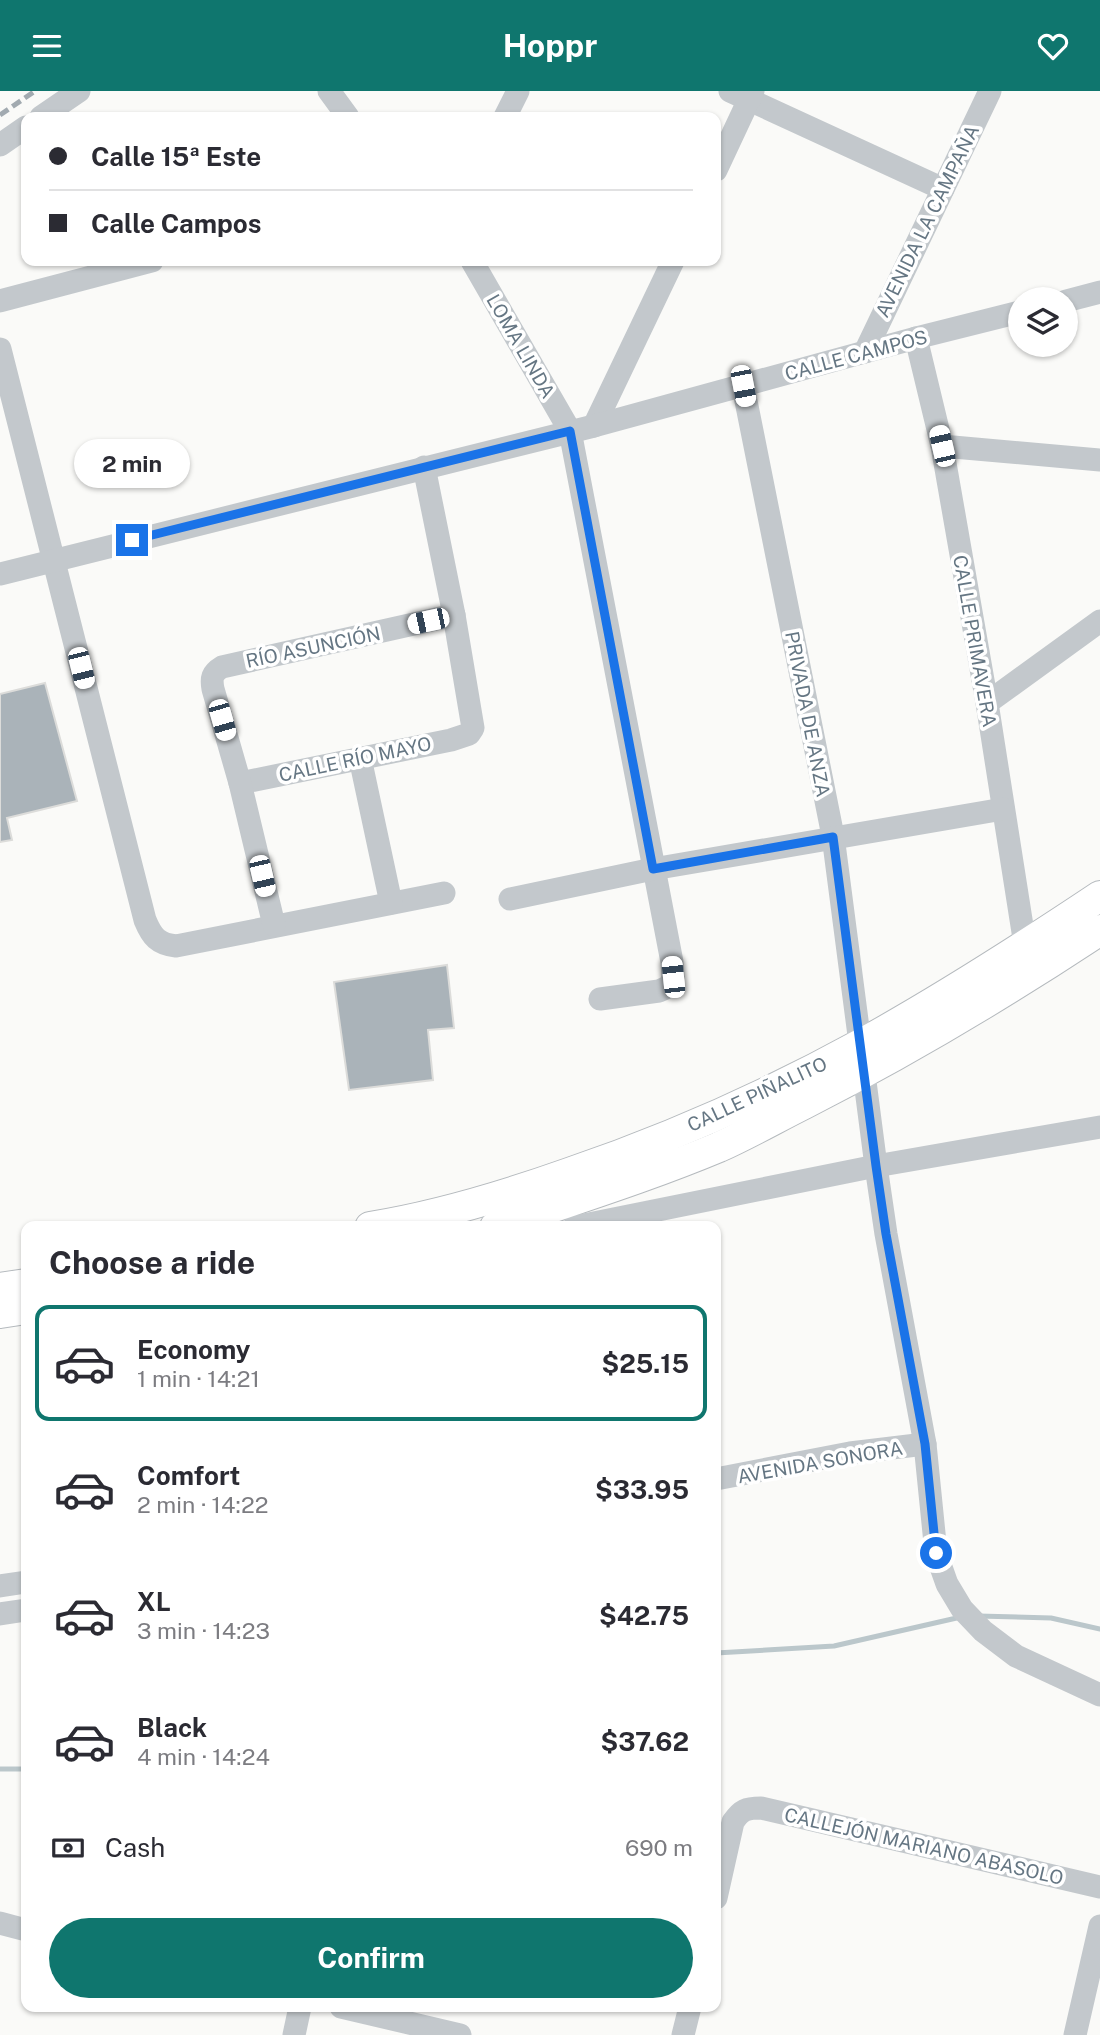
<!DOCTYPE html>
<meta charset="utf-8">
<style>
:root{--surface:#fff;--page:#f2f2f3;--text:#2b2b33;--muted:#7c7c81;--line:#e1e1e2;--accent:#0f766e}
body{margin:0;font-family:"Public Sans",sans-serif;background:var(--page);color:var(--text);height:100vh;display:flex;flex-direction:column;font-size:26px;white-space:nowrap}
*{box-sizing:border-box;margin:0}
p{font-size:23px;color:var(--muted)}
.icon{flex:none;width:38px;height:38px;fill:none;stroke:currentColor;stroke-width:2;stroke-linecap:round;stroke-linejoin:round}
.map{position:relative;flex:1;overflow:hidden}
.sheet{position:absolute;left:21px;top:1130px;width:700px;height:791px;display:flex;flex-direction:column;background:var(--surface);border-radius:14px;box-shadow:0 2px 5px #0004}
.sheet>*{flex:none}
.banner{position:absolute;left:21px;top:21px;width:700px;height:154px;border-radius:14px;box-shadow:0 2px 5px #0004;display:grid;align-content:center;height:154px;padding:0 28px;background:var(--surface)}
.fabs{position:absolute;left:1008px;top:196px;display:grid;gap:14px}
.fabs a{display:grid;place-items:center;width:70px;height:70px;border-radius:50%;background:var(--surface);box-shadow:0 2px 5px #0004;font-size:35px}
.end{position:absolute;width:32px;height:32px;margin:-16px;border:9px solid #1a73e8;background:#fff;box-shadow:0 0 0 4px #fff}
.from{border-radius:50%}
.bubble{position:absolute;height:49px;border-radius:24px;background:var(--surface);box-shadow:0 2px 5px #0004;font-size:23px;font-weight:700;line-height:49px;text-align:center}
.car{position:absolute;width:21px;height:42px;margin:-21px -10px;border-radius:9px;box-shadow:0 0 5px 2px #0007;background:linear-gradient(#fff 24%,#345 0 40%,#fff 0 76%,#345 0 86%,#fff 0)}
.banner b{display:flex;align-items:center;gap:24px;height:66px;font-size:26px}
.banner b+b{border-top:2px solid var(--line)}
.banner i{width:18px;height:18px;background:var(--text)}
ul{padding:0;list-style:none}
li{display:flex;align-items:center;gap:21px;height:116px;margin:0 14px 10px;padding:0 14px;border:4px solid transparent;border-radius:14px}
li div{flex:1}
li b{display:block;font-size:26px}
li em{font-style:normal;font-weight:700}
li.on{border-color:var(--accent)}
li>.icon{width:63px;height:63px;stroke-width:1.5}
h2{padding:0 28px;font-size:32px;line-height:84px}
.pay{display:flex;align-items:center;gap:18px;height:77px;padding:0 28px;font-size:26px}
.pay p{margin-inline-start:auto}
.action{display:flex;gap:14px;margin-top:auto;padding:14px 28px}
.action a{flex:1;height:80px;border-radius:42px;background:var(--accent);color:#fff;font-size:28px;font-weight:700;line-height:80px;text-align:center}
header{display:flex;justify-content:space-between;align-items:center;height:91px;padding:0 28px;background:var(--accent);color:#fff;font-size:32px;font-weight:700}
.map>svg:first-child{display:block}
</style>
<header><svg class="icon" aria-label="menu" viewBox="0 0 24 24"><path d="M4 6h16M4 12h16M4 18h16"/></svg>Hoppr<svg class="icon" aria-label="heart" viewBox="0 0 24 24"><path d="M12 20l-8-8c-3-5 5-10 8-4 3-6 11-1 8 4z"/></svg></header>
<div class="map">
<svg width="1100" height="1944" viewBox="0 0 1100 1944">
<rect width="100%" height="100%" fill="#fafaf8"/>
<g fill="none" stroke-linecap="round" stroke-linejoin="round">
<g stroke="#bbc7cb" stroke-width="5">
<polyline points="978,1525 1051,1527 1100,1538"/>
<polyline points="716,1562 834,1555 961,1526"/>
<polyline points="0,1678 26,1678"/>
</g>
</g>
<g fill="#aab3b9" stroke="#dcdcda" stroke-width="2">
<polygon points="45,592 77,710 7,727 12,749 0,751 0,603"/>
<polygon points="447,874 454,937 428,939 433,989 349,999 334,891"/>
</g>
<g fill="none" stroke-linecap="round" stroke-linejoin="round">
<g stroke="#b5babe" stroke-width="32">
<g id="major">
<path d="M370,1136C438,1125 504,1105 569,1082C669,1048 768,1004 861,953C943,908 1022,857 1100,805"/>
<path d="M495,1136C570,1110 645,1087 719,1056C748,1043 776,1027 804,1013C906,961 1005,902 1100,839"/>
<polyline points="0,1197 26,1193"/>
<polyline points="0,1222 26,1218"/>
</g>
</g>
<g stroke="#c3c8cc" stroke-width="23">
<polyline points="329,0 348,26"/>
<polyline points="730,0 943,98"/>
<polyline points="41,26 79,0"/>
<polyline points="505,26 518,0"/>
<polyline points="0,54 26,36"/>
<polyline points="716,79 753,0"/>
<polyline points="472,170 570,340 672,871 673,886 670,895 659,900 600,908"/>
<polyline points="0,210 152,170"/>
<polyline points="1066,210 1100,201"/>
<polyline points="916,247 942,355 987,612 1025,854"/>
<path d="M0,258L145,829C152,846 158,853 176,855L444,802"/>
<polyline points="865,261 990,0"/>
<polyline points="743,295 833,745 876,1075 886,1143 925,1353 936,1462 947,1493 962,1518 983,1540 1016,1565 1100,1604"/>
<polyline points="594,335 673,170"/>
<polyline points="942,355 1100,369"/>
<polyline points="0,483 594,335 916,247 1020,221"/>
<polyline points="987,612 1100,530"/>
<polyline points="360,667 391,812"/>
<polyline points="240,692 451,649 469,643 473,637 454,524 424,376"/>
<polyline points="510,808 653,778 1003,718"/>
<path d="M274,834L240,692L213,598C211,587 212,582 222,576L454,524"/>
<polyline points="574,1136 876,1075 1100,1036"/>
<polyline points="716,1388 850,1362 925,1353"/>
<polyline points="0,1495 26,1491"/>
<polyline points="0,1523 26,1519"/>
<path d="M716,1807L733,1731C741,1719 746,1717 761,1717L1100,1796"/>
<polyline points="0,1832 26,1839"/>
<polyline points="341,1916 460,1944"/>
<polyline points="294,1944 300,1916"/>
<polyline points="683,1944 690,1916"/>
<polyline points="1075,1944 1100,1835"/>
</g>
<use href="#major" stroke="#fff" stroke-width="30"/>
<polyline stroke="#a2aab0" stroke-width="5" stroke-dasharray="10 5" stroke-linecap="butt" points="0,24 35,0"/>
</g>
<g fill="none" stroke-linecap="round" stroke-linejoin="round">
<polyline stroke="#1a73e8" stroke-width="9" points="132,449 570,340 653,778 833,746 876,1075 886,1143 925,1353 936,1462"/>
</g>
<g text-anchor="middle" stroke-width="7" stroke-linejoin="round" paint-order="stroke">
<g font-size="19" fill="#657683" stroke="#fff">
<text transform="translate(927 130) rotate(-64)" y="7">AVENIDA LA CAMPAÑA</text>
<text transform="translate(521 255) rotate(60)" y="7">LOMA LINDA</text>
<text transform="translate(856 264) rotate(-15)" y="7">CALLE CAMPOS</text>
<text transform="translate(975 550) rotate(80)" y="7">CALLE PRIMAVERA</text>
<text transform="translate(313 556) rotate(-12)" y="7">RÍO ASUNCIÓN</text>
<text transform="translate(808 623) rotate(79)" y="7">PRIVADA DE ANZA</text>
<text transform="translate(355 668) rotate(-12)" y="7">CALLE RÍO MAYO</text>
<text transform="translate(757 1003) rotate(-25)" y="7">CALLE PIÑALITO</text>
<text transform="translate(820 1371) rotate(-10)" y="7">AVENIDA SONORA</text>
<text transform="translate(924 1755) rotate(13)" y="7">CALLEJÓN MARIANO ABASOLO</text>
</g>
</g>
</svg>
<div class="fabs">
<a><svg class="icon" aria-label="layers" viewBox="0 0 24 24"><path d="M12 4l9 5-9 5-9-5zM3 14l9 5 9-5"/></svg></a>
</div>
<i class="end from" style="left:936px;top:1462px"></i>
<i class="end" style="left:132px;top:449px"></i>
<div class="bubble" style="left:74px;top:348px;width:116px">2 min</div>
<i class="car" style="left:743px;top:295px;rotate:169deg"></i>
<i class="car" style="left:942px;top:355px;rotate:347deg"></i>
<i class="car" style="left:428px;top:530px;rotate:258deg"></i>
<i class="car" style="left:81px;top:577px;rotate:166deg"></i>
<i class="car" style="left:222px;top:629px;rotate:164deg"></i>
<i class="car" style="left:262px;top:785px;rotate:167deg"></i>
<i class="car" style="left:673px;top:886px;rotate:354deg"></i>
<div class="banner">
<b><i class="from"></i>Calle 15ª Este</b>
<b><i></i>Calle Campos</b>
</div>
<section class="sheet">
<h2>Choose a ride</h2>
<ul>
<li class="on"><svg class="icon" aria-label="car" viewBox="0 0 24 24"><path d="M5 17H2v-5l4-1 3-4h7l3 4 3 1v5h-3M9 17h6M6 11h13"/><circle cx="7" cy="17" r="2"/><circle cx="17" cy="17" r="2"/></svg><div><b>Economy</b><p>1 min · 14:21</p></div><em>$25.15</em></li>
<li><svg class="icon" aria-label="car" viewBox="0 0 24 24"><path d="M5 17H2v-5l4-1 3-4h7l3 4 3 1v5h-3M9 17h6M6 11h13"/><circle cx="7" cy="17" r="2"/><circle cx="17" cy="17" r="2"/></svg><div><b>Comfort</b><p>2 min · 14:22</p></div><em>$33.95</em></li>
<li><svg class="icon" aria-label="car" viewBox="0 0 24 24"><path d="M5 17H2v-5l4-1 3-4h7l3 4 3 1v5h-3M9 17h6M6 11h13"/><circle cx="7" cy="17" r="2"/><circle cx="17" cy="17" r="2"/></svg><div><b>XL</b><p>3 min · 14:23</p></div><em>$42.75</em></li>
<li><svg class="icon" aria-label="car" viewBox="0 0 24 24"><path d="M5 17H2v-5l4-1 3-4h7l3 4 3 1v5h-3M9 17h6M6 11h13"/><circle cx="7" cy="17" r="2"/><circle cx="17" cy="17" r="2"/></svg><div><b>Black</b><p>4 min · 14:24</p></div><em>$37.62</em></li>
</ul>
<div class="pay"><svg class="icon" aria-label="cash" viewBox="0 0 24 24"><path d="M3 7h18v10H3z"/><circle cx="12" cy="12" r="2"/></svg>Cash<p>690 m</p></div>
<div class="action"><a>Confirm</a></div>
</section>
</div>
